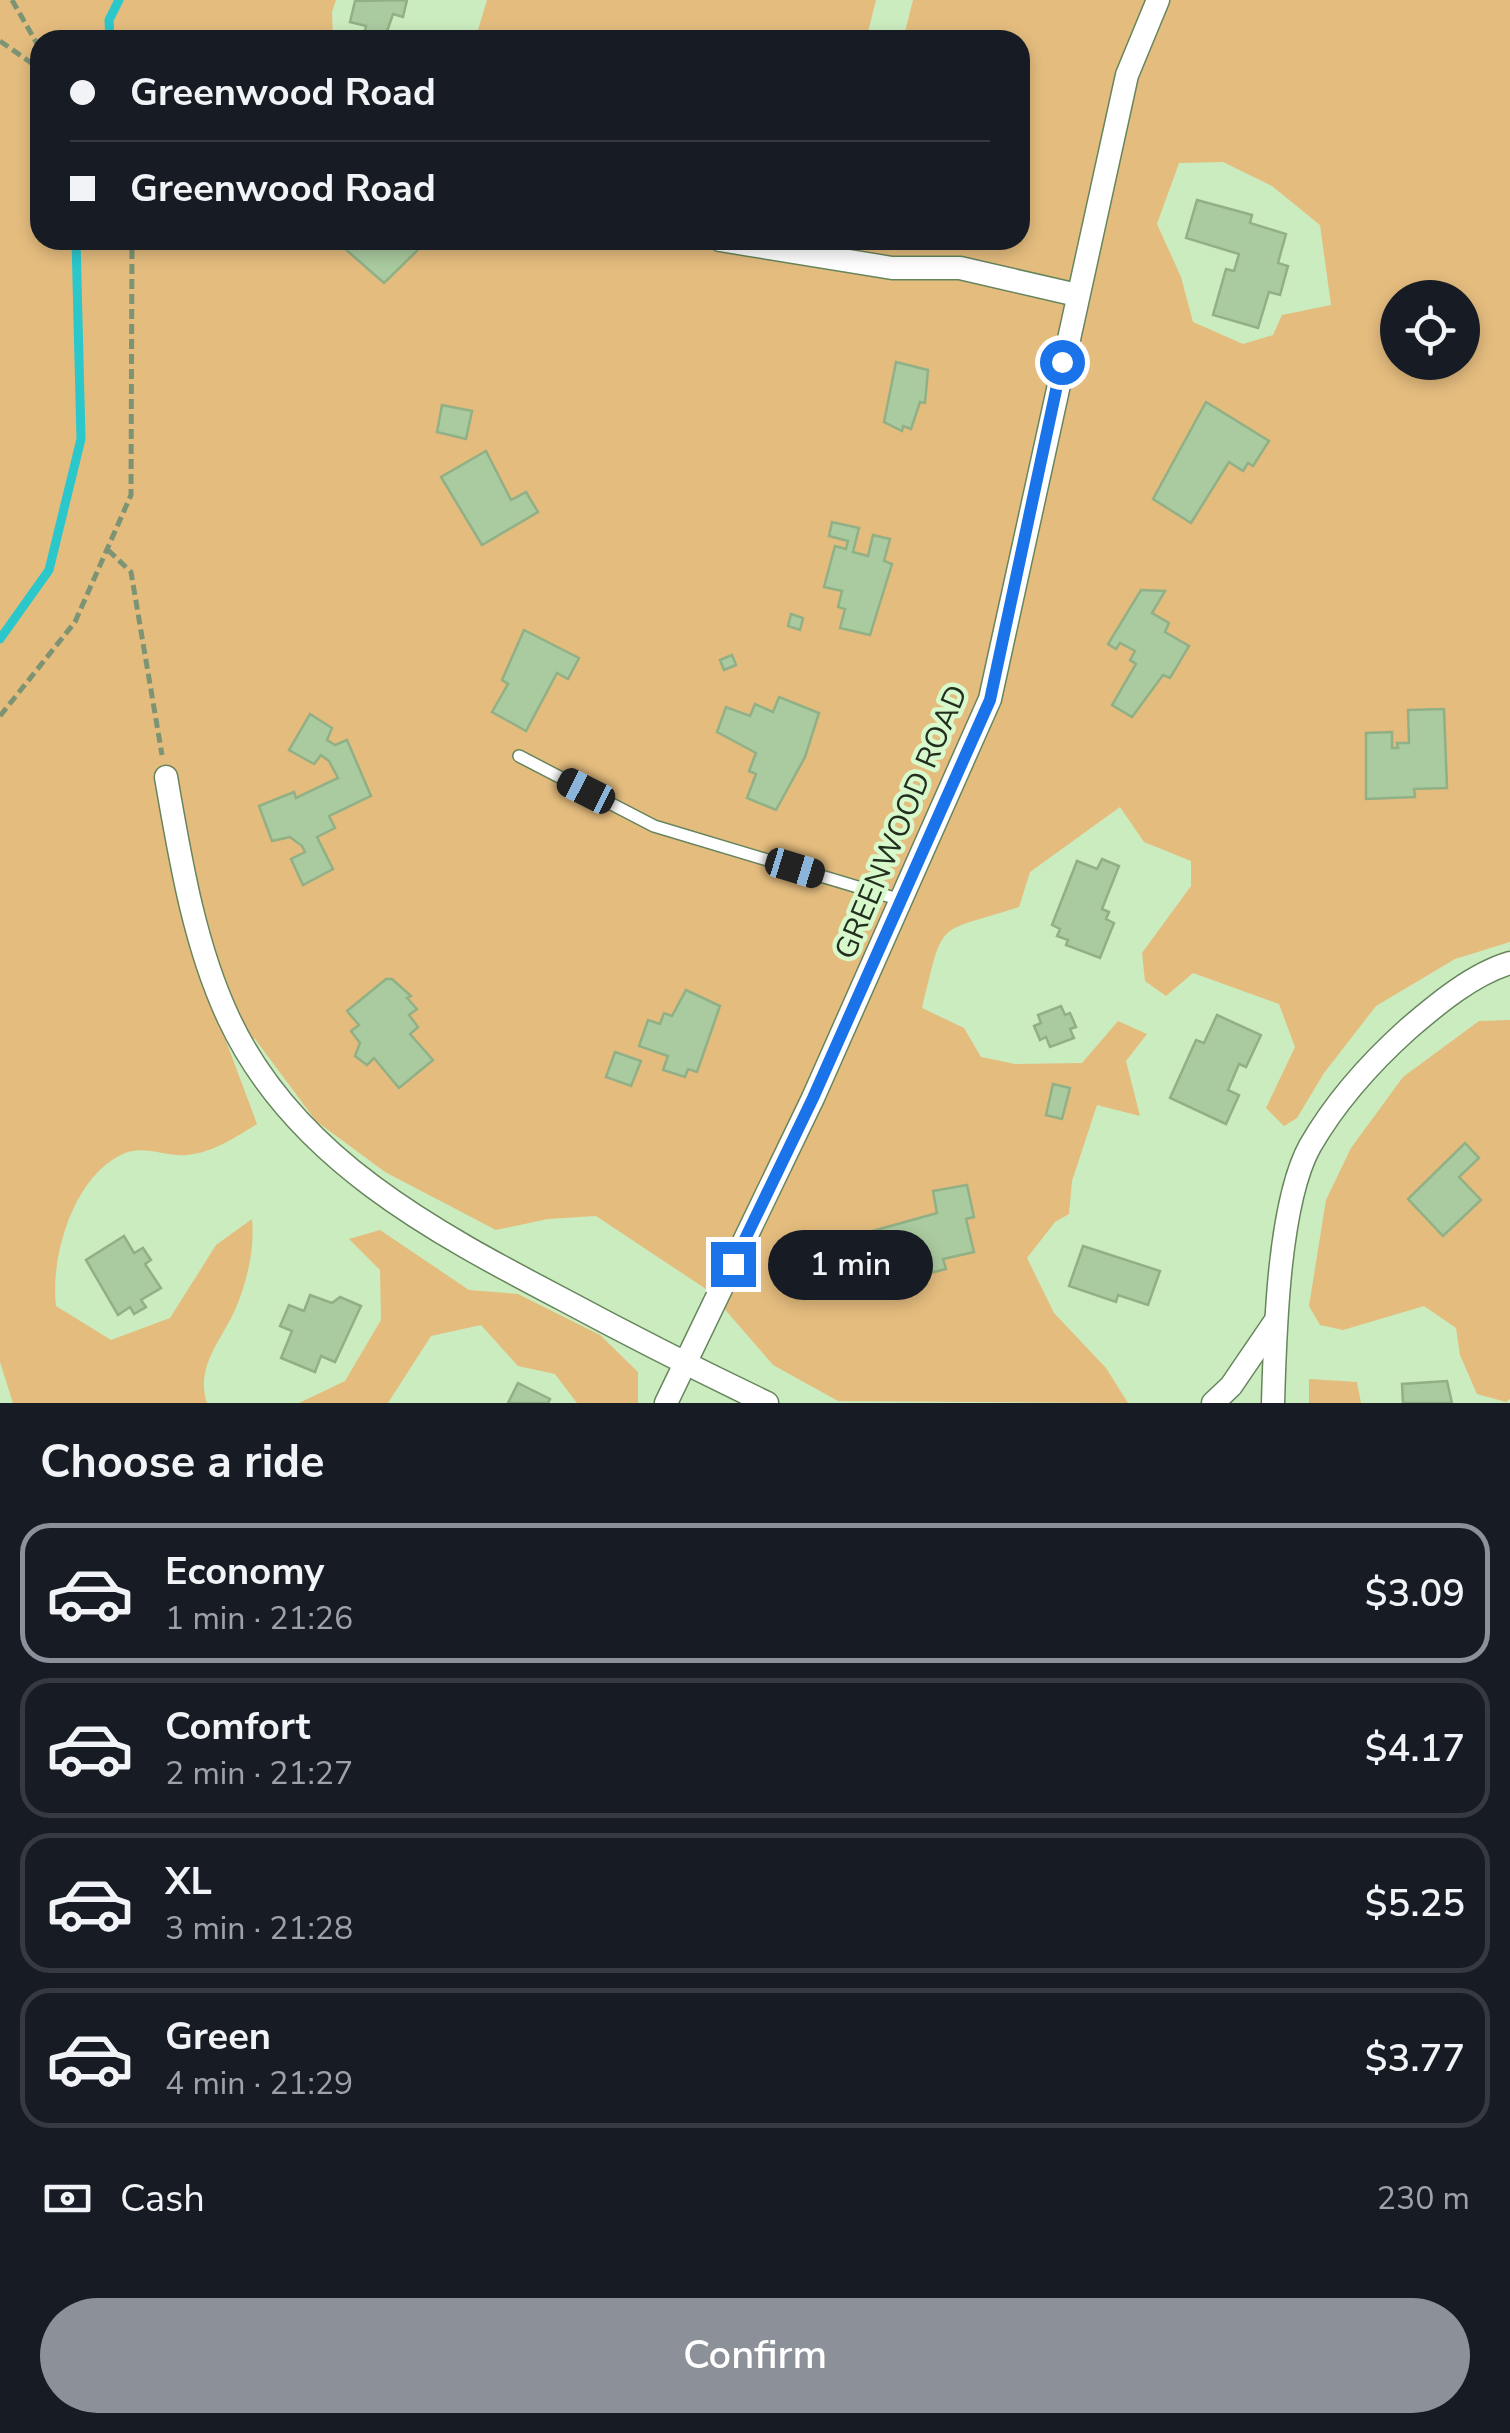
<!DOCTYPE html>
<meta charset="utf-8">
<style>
:root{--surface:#171b24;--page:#20242c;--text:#f1f3f6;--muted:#9ea1a6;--line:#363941;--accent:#8c9099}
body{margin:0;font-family:"Nunito Sans",sans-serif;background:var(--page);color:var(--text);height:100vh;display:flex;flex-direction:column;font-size:38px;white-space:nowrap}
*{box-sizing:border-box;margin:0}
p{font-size:32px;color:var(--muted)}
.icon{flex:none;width:55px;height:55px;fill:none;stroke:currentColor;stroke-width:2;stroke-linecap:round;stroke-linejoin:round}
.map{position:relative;height:1403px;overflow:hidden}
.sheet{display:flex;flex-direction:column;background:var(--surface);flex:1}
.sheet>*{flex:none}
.top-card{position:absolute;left:30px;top:30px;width:1000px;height:220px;border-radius:30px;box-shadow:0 5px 15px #0003;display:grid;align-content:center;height:220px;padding:0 40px;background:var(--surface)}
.tools{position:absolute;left:1380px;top:280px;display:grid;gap:20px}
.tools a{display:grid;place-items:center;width:100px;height:100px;border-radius:50%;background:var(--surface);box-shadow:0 5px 15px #0003;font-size:50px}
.end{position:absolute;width:45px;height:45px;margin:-22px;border:12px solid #1a73e8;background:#fff;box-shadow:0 0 0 5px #fff}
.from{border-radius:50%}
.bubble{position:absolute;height:70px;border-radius:35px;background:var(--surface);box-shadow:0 5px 15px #0003;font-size:32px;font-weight:600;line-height:70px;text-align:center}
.car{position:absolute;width:30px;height:60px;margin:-30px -15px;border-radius:12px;box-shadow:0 0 8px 2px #0007;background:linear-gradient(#222 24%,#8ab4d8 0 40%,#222 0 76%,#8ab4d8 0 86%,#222 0)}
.top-card b{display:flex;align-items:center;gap:35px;height:95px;font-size:38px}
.top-card b+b{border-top:2px solid var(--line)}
.top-card i{width:25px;height:25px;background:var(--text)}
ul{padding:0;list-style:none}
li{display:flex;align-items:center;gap:30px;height:140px;margin:0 20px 15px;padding:0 20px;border:5px solid var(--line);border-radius:30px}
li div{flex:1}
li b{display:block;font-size:38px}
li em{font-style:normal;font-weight:600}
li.selected{border-color:var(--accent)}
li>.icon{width:90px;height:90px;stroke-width:1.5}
h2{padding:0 40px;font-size:45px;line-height:120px}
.pay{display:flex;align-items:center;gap:25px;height:110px;padding:0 40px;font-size:38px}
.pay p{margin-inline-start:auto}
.primary-button{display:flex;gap:20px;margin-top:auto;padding:20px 40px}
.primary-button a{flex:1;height:115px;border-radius:60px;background:var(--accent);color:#fff;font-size:40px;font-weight:600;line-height:115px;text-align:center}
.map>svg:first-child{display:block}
</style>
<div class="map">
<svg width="1510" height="1403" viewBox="0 0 1510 1403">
<rect width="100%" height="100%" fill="#cbecbf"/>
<g fill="#e4bc7e" fill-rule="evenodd">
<path d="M0,0H336L332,12L333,40H40V240H810L851,248L860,240H897L933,249L947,240H1020V40H903L913,0H1510V942L1455,959L1376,1006L1324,1073L1297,1118L1284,1126L1266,1108L1295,1047L1279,1004L1193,973L1166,996L1145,981L1142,953L1191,886V861L1144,842L1120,807L1030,872L1019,907C933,935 945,917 922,1008L964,1028L981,1057L1015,1064L1082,1063L1118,1021L1147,1034L1126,1061L1140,1116L1097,1105L1072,1181L1069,1214L1055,1222L1027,1258L1054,1313L1106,1368L1128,1403L838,1401L773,1365L709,1291L596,1216L548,1219L496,1230L385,1172L316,1121L255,1039L223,1033L257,1124C236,1137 213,1153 187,1155C167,1157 144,1145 125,1153C74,1174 50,1256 56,1306L111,1340L170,1318L216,1245L252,1219C255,1249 247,1282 235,1310C221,1341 195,1367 207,1403H13L0,1362ZM1223,162L1272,186L1320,225L1331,305L1282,315L1273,335L1243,344L1193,322L1181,277L1157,224L1179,163ZM1398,298H1462V362H1398Z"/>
<polygon points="487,0 876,0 866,40 696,40 687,30 636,30 615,40 475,40"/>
<polygon points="1510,1020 1510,1399 1506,1402 1477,1394 1460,1355 1456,1328 1424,1306 1343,1330 1320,1325 1309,1306 1326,1200 1351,1148 1403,1077 1479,1021"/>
<polygon points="380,1230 469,1290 518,1294 600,1335 638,1372 638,1403 577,1403 555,1374 518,1366 481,1325 431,1336 388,1403 299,1403 345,1381 381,1320 380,1270 349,1239"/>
<polygon points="1309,1379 1357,1382 1361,1403 1309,1403"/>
</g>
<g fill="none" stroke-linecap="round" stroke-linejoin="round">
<g stroke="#2bc7cb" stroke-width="9">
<polyline points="110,40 109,20 119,0"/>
<polyline points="0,639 49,570 81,439 76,240"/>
</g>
</g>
<g fill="#aaca9f" stroke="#91b086" stroke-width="2.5">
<polygon points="407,0 403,17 393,14 384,40 363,40 366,26 350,22 355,1"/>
<polygon points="1197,200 1252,215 1250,223 1286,234 1278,263 1288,266 1280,295 1269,292 1258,328 1213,315 1226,269 1234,271 1239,254 1186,238"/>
<polygon points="335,240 428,240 384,283"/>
<polygon points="896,362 928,370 925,403 920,402 911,429 903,426 902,431 884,422"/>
<polygon points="1206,402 1269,441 1253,466 1248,463 1243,471 1229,462 1191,523 1153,499"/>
<polygon points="442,405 472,411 466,439 437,432"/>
<polygon points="486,451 511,500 526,492 538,512 482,545 441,477"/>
<polygon points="832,522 859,528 853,552 868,556 873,535 890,539 884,561 892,564 870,635 840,628 845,609 838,607 842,591 824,587 835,546 846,549 848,541 829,536"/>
<polygon points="1141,590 1165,591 1152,613 1169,623 1165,632 1189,646 1170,678 1163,675 1132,717 1112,705 1136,664 1130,660 1135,651 1120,643 1116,649 1108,644"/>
<polygon points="791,614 803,618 800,630 788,626"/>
<polygon points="524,630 579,658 568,679 557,673 526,731 492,712 508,684 502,680"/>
<polygon points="732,655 736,665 724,670 720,660"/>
<polygon points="779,697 819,713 805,757 776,810 747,798 756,774 749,771 756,753 717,732 726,707 750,716 755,704 773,712"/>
<polygon points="1444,709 1447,788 1414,789 1415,797 1366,799 1366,733 1392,732 1392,748 1398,748 1397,743 1409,743 1408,710"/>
<polygon points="310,714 332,728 327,740 335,745 347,740 371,796 329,816 335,828 317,837 333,869 303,885 291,859 305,852 302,846 290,837 272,841 259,806 294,792 296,798 338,778 329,761 321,755 314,764 289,750"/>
<polygon points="1102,859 1119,866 1102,909 1109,912 1106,919 1114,923 1100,958 1066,945 1068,940 1057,936 1060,929 1052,925 1077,861 1097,869"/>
<polygon points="386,979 392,979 411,996 407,998 417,1009 409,1015 418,1027 410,1034 433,1060 399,1088 374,1058 367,1065 355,1056 360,1043 351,1031 359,1025 347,1011"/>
<polygon points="686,990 720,1006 697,1072 688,1069 685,1077 663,1070 668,1056 639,1046 648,1020 660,1024 664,1013 672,1016"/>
<polygon points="1061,1006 1065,1015 1070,1013 1076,1027 1070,1029 1074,1038 1050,1047 1046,1037 1040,1040 1034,1026 1041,1023 1038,1015"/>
<polygon points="1217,1015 1261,1035 1246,1067 1239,1064 1228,1090 1239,1095 1226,1124 1170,1098 1196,1040 1204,1043"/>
<polygon points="615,1052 641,1061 631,1086 606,1077"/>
<polygon points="1053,1084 1070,1088 1062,1119 1046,1115"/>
<polygon points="1465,1143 1479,1158 1459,1177 1481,1200 1443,1236 1408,1199"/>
<polygon points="967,1185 974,1217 966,1219 974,1252 943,1259 946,1269 918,1276 916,1267 882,1274 879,1259 868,1262 862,1234 937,1213 933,1191"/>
<polygon points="124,1236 134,1253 143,1248 151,1260 145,1264 161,1288 141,1300 146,1307 134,1314 130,1307 118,1315 86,1260"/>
<polygon points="1083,1246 1160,1271 1148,1305 1118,1295 1116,1302 1069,1286"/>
<polygon points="310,1295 332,1303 340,1297 361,1306 335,1362 321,1356 315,1372 281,1358 292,1331 280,1326 289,1305 304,1311"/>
<polygon points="1447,1381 1452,1403 1403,1403 1402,1384"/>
<polygon points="518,1383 550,1399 548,1403 508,1403"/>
</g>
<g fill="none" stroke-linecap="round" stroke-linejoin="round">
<g stroke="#67855d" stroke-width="14">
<polyline id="lane" points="519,756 654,826 901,900"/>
</g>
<g stroke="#67855d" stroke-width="25">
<g id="street">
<polyline points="720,240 892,268 960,268 1077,295"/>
<path d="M166,777C180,857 194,945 229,1019C294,1158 434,1232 564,1300C631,1336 698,1370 767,1403"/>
<polyline points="666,1403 813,1098 990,699 1127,75 1158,0"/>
<polyline points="1213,1403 1231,1386 1274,1323"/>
<path d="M1273,1403C1275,1336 1278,1204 1310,1146C1336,1101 1369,1064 1408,1029C1437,1004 1473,974 1510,963"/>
</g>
</g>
<g stroke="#7d9474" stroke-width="5" stroke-dasharray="10 5" stroke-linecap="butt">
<polyline points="12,0 40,49"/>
<polyline points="0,41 40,69"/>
<polyline points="108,550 131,572 162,755"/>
<polyline points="0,716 75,622 131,495 132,240"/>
</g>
<use href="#lane" stroke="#fff" stroke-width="11"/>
<use href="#street" stroke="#fff" stroke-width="22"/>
</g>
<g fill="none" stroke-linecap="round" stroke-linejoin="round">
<polyline stroke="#1a73e8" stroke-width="12" points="733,1264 813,1098 990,700 1062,362"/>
</g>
<g text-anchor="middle" stroke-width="9" stroke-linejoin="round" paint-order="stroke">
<g font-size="30" fill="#222f1e" stroke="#d8f9cc">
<text transform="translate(901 822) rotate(-67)" y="10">GREENWOOD ROAD</text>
</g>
</g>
</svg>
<div class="tools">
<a><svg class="icon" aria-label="locate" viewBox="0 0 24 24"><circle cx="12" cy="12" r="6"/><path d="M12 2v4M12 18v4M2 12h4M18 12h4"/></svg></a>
</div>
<i class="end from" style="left:1062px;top:362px"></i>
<i class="end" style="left:733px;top:1264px"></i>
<div class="bubble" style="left:768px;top:1230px;width:165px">1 min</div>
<i class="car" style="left:586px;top:791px;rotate:297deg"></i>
<i class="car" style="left:795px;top:868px;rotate:107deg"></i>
<div class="top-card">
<b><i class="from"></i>Greenwood Road</b>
<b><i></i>Greenwood Road</b>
</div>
</div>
<section class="sheet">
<h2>Choose a ride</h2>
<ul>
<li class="selected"><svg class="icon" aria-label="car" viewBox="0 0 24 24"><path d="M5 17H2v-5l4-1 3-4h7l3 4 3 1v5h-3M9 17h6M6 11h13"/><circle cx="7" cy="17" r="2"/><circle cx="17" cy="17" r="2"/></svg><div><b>Economy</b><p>1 min · 21:26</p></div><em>$3.09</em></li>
<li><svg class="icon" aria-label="car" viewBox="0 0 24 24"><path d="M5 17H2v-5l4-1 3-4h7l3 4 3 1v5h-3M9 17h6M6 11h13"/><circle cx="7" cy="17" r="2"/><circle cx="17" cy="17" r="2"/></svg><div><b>Comfort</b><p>2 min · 21:27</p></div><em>$4.17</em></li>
<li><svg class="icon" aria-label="car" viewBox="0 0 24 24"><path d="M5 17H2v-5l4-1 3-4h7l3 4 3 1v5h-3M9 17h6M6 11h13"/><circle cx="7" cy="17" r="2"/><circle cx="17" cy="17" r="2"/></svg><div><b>XL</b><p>3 min · 21:28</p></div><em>$5.25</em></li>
<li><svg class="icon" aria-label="car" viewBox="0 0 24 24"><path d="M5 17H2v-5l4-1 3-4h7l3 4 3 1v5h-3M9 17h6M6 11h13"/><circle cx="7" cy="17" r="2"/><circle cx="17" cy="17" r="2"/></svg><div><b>Green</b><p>4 min · 21:29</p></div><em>$3.77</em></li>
</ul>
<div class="pay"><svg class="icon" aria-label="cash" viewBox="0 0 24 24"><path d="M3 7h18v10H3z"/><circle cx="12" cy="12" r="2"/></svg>Cash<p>230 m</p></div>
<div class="primary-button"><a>Confirm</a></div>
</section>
